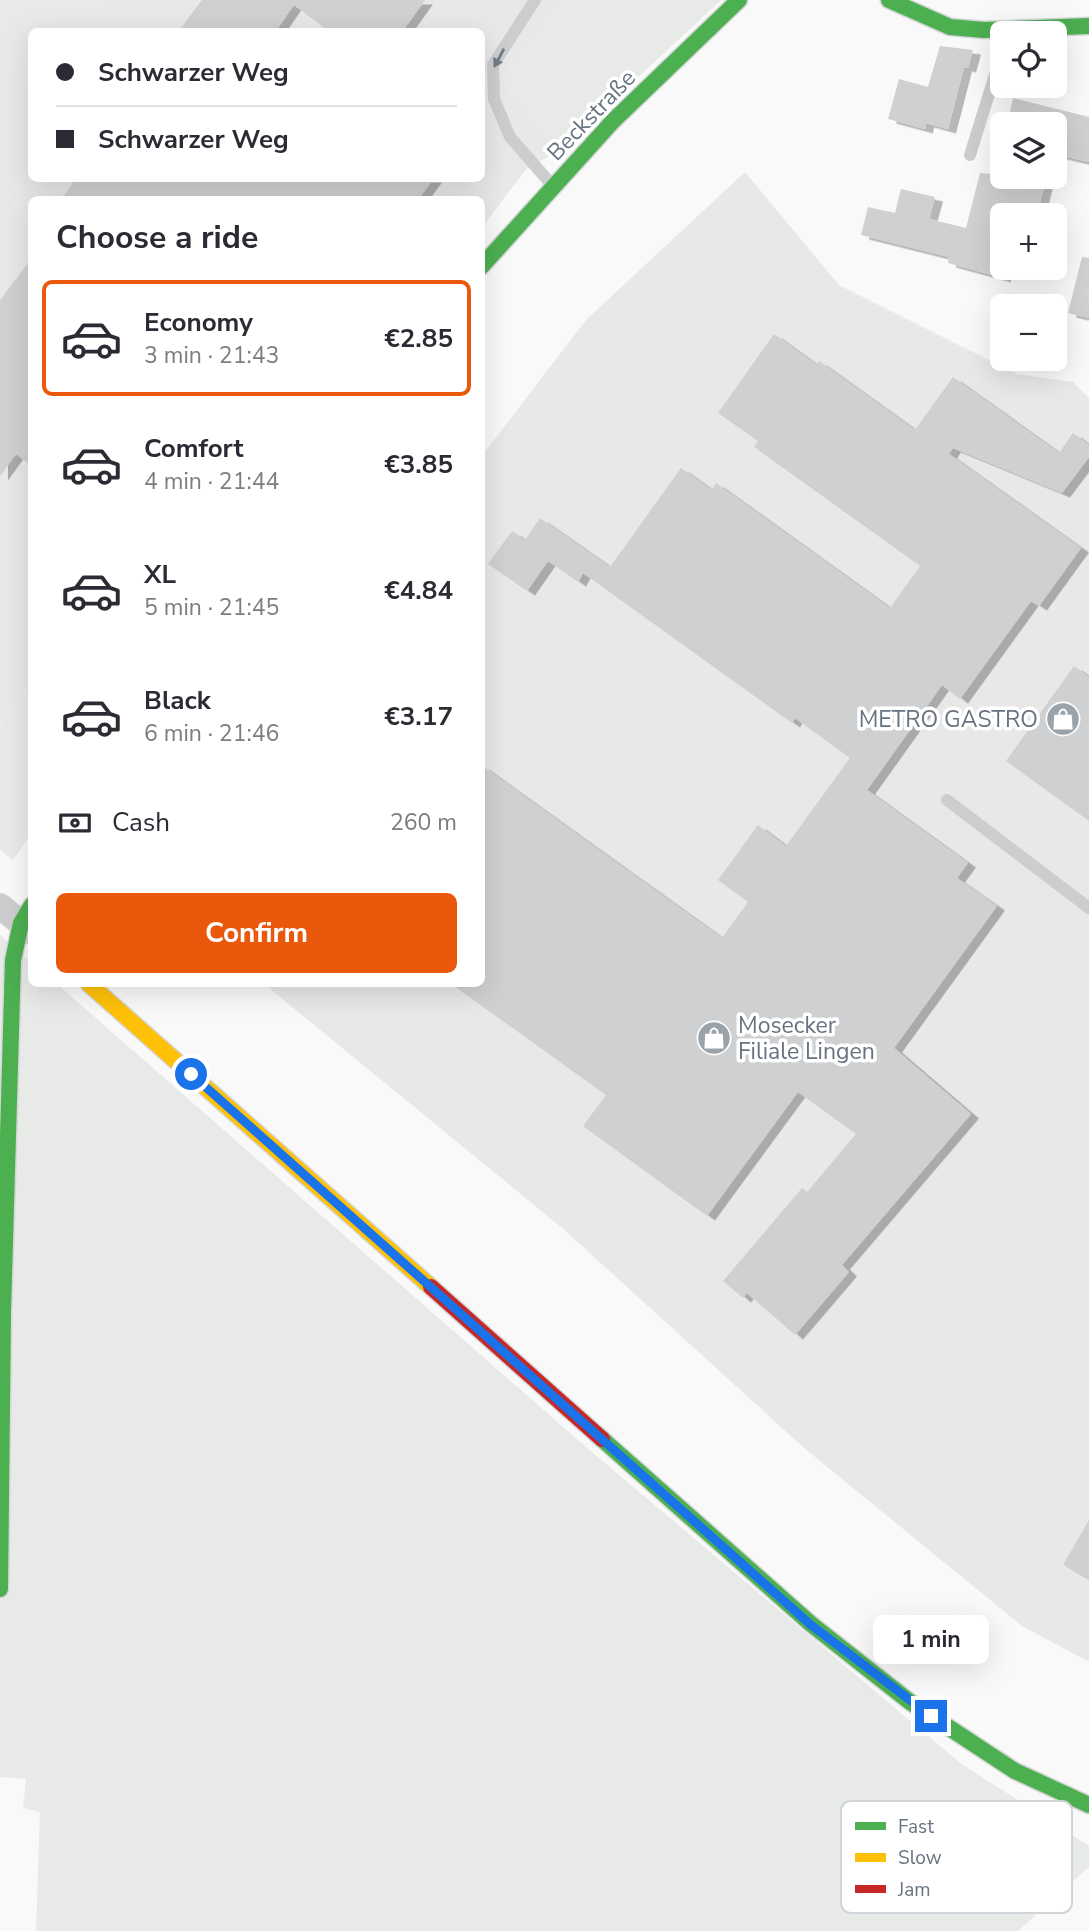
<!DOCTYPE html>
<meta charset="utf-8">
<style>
:root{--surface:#fff;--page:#f2f2f3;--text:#2b2b33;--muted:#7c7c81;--line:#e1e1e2;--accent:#ea580c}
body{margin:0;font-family:"Nunito Sans",sans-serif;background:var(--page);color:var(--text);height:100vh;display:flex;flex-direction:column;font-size:26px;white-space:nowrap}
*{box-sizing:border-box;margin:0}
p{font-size:23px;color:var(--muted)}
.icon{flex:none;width:38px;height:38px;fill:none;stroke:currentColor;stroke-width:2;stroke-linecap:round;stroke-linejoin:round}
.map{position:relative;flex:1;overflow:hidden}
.drawer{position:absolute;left:28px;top:196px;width:457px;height:791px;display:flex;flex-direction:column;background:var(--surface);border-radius:10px;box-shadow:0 7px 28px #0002}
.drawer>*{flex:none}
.hud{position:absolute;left:28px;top:28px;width:457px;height:154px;border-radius:10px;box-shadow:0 7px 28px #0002;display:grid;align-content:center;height:154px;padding:0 28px;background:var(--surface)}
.fabs{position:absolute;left:990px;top:21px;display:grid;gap:14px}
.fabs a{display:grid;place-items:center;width:77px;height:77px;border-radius:10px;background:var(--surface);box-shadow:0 7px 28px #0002;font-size:35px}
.end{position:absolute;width:32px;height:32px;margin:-16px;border:9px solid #1a73e8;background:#fff;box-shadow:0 0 0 4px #fff}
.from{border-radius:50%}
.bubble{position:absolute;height:49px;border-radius:10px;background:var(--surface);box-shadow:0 7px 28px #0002;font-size:23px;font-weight:700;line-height:49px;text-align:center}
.hud b{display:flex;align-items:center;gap:24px;height:66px;font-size:26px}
.hud b+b{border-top:2px solid var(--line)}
.hud i{width:18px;height:18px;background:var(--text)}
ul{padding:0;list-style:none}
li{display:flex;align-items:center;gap:21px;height:116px;margin:0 14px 10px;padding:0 14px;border:4px solid transparent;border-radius:10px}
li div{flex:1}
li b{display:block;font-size:26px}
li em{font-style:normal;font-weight:700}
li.active{border-color:var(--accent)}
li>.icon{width:63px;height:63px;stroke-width:1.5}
h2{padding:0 28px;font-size:32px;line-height:84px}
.pay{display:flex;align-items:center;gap:18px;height:77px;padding:0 28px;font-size:26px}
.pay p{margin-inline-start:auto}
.button{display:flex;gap:14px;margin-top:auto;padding:14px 28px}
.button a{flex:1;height:80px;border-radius:10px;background:var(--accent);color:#fff;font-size:28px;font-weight:700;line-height:80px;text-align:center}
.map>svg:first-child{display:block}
</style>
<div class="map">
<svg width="1089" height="1931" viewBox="0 0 1089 1931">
<defs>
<filter id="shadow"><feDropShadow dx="8" dy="4.5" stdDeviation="0" flood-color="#0004"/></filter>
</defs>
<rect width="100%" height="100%" fill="#f9f9f9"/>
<g fill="#e8e8e9">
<polygon points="111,0 562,0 501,80 559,151 526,169 481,229 481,200 32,200 31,681 0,724 0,67 31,87 32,178 481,178 481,32 88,31"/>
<polygon points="745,172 839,285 1017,374 1073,382 1089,398 1089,1662 1022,1626 804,1448 561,1227 264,984 481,984 481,457 586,320"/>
</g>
<g fill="#e7eae7">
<polygon points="0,0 111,0 88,31 32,32 31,87 0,67"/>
<polygon points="562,0 721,0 559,151 501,80"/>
<polygon points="31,681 31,834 13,860 0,850 0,724"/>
<polygon points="0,935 31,962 32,984 57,984 586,1447 960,1763 1089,1846 1089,1867 1018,1931 36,1931 40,1812 23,1808 26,1779 0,1777"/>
</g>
<g fill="#ced0d1" filter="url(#shadow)">
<polygon points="202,0 425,0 402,32 330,32 294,5 275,32 178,32"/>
<polygon points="940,46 973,50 968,68 964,67 948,129 926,123 925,129 888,119 899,79 928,87"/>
<polygon points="1013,98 1089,117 1089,162 1055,154 1055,124 1007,124"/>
<polygon points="980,173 1023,177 1045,183 1037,215 1003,215 1003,278 948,263 949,257 861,235 868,207 895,213 901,189 935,197 929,219 966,228"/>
<polygon points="76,178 434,178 418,200 61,200"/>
<polygon points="1082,257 1089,258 1089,318 1068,313"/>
<polygon points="32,258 32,466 16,454 0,476 0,300"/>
<polygon points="774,334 817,365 819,361 915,430 953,377 1059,453 1073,433 1089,445 1089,457 1062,493 953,448 949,454 1081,548 1039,606 1031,601 960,699 942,685 867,790 968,863 957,878 997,906 894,1048 971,1114 842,1265 849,1272 795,1335 747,1293 743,1298 723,1281 802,1188 807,1192 856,1134 798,1092 707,1216 583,1126 606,1095 451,984 481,984 481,765 722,938 748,902 718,880 758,825 786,846 850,758 795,718 792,723 583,573 578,582 548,561 527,591 488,564 512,531 525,540 540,518 610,567 681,468 712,490 716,483 890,608 920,566 754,447 758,441 718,413"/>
<polygon points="1074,666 1089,677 1089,821 1006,761"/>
<polygon points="1089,1520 1089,1580 1063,1565"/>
</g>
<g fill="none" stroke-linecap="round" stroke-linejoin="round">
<g stroke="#d5d6d7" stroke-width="19">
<g id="fast">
<polyline points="889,0 950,27 984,30 1089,26"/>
<polyline points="481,267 613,121 739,0"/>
<polyline points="602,1439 811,1624 910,1702 1015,1771 1089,1805"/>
<polyline points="0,1589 3,1312 13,960 21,923 32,905"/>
</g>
</g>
<g stroke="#d5d6d7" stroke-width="19">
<polyline id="slow" points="89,984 431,1287"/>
</g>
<g stroke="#d5d6d7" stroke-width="19">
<polyline id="jam" points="431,1287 602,1439"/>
</g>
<g stroke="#cccdce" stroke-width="12">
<polyline points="535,0 493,65 494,99 510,137 552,185"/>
<polyline points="970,155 1003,49"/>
<polyline points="947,800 1089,908"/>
</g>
<polyline stroke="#cccdce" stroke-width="26" points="0,906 32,932"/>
<use href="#fast" stroke="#4caf50" stroke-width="16"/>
<use href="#slow" stroke="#ffc107" stroke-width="16"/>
<use href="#jam" stroke="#c62828" stroke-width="16"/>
</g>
<defs><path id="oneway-solid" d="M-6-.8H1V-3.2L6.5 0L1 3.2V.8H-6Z" transform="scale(1.75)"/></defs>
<use fill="#717c88" href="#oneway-solid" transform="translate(499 58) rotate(118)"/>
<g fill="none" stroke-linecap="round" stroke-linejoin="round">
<polyline stroke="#1a73e8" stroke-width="9" points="191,1074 811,1625 931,1716"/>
</g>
<defs>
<g id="shop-disc" transform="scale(1.75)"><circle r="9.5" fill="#9aa2aa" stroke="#fff"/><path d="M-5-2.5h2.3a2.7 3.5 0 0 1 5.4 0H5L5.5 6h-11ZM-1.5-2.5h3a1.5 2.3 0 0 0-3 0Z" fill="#fff"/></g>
</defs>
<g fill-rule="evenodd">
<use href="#shop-disc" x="1063" y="719"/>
<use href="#shop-disc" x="714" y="1038"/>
</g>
<g text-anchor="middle" stroke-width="7" stroke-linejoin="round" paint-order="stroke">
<g font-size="23" fill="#677380" stroke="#fff">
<text transform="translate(591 115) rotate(-46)" y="8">Beckstraße</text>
</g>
<g font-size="23" fill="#677380" stroke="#fff" text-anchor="end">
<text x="1038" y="727">METRO GASTRO</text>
<text x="738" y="1033" text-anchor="start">Mosecker<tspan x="738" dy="26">Filiale Lingen</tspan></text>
</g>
</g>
<rect x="841" y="1801" width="231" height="112" rx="10" fill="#fff" stroke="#d1d5d9" stroke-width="2"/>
<rect x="855" y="1822" width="31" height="8" fill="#4caf50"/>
<rect x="855" y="1853" width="31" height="9" fill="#ffc107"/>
<rect x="855" y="1885" width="31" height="8" fill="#c62828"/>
<g font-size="19" fill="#677380">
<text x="898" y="1833">Fast</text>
<text x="898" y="1864">Slow</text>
<text x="898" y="1896">Jam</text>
</g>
</svg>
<div class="fabs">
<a><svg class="icon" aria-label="locate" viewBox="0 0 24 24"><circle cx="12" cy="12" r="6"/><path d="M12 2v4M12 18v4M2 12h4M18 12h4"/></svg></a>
<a><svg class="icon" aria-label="layers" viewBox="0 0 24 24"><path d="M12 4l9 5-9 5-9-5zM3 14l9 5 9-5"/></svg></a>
<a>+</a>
<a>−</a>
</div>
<i class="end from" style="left:191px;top:1074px"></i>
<i class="end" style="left:931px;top:1716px"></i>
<div class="bubble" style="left:873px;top:1615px;width:116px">1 min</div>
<div class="hud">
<b><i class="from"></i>Schwarzer Weg</b>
<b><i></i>Schwarzer Weg</b>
</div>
<section class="drawer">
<h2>Choose a ride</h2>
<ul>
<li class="active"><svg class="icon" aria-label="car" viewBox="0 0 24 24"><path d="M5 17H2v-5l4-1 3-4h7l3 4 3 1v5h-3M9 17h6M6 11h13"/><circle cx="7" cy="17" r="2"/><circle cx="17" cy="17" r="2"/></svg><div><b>Economy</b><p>3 min · 21:43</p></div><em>€2.85</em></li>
<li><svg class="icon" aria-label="car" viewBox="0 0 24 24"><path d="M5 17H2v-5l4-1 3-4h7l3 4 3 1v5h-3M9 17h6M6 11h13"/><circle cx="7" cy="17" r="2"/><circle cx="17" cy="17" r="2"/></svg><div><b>Comfort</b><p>4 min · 21:44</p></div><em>€3.85</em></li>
<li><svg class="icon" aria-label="car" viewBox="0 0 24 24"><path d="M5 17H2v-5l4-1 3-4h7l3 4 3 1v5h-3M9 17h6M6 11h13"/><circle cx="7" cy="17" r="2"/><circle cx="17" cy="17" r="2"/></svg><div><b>XL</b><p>5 min · 21:45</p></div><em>€4.84</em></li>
<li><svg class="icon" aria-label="car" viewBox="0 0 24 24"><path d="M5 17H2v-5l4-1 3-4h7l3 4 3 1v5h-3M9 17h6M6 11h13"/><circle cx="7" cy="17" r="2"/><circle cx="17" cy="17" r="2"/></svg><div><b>Black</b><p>6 min · 21:46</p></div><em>€3.17</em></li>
</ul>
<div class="pay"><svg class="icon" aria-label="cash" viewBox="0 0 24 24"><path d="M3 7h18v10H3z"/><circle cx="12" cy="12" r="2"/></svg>Cash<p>260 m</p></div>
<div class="button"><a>Confirm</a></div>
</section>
</div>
